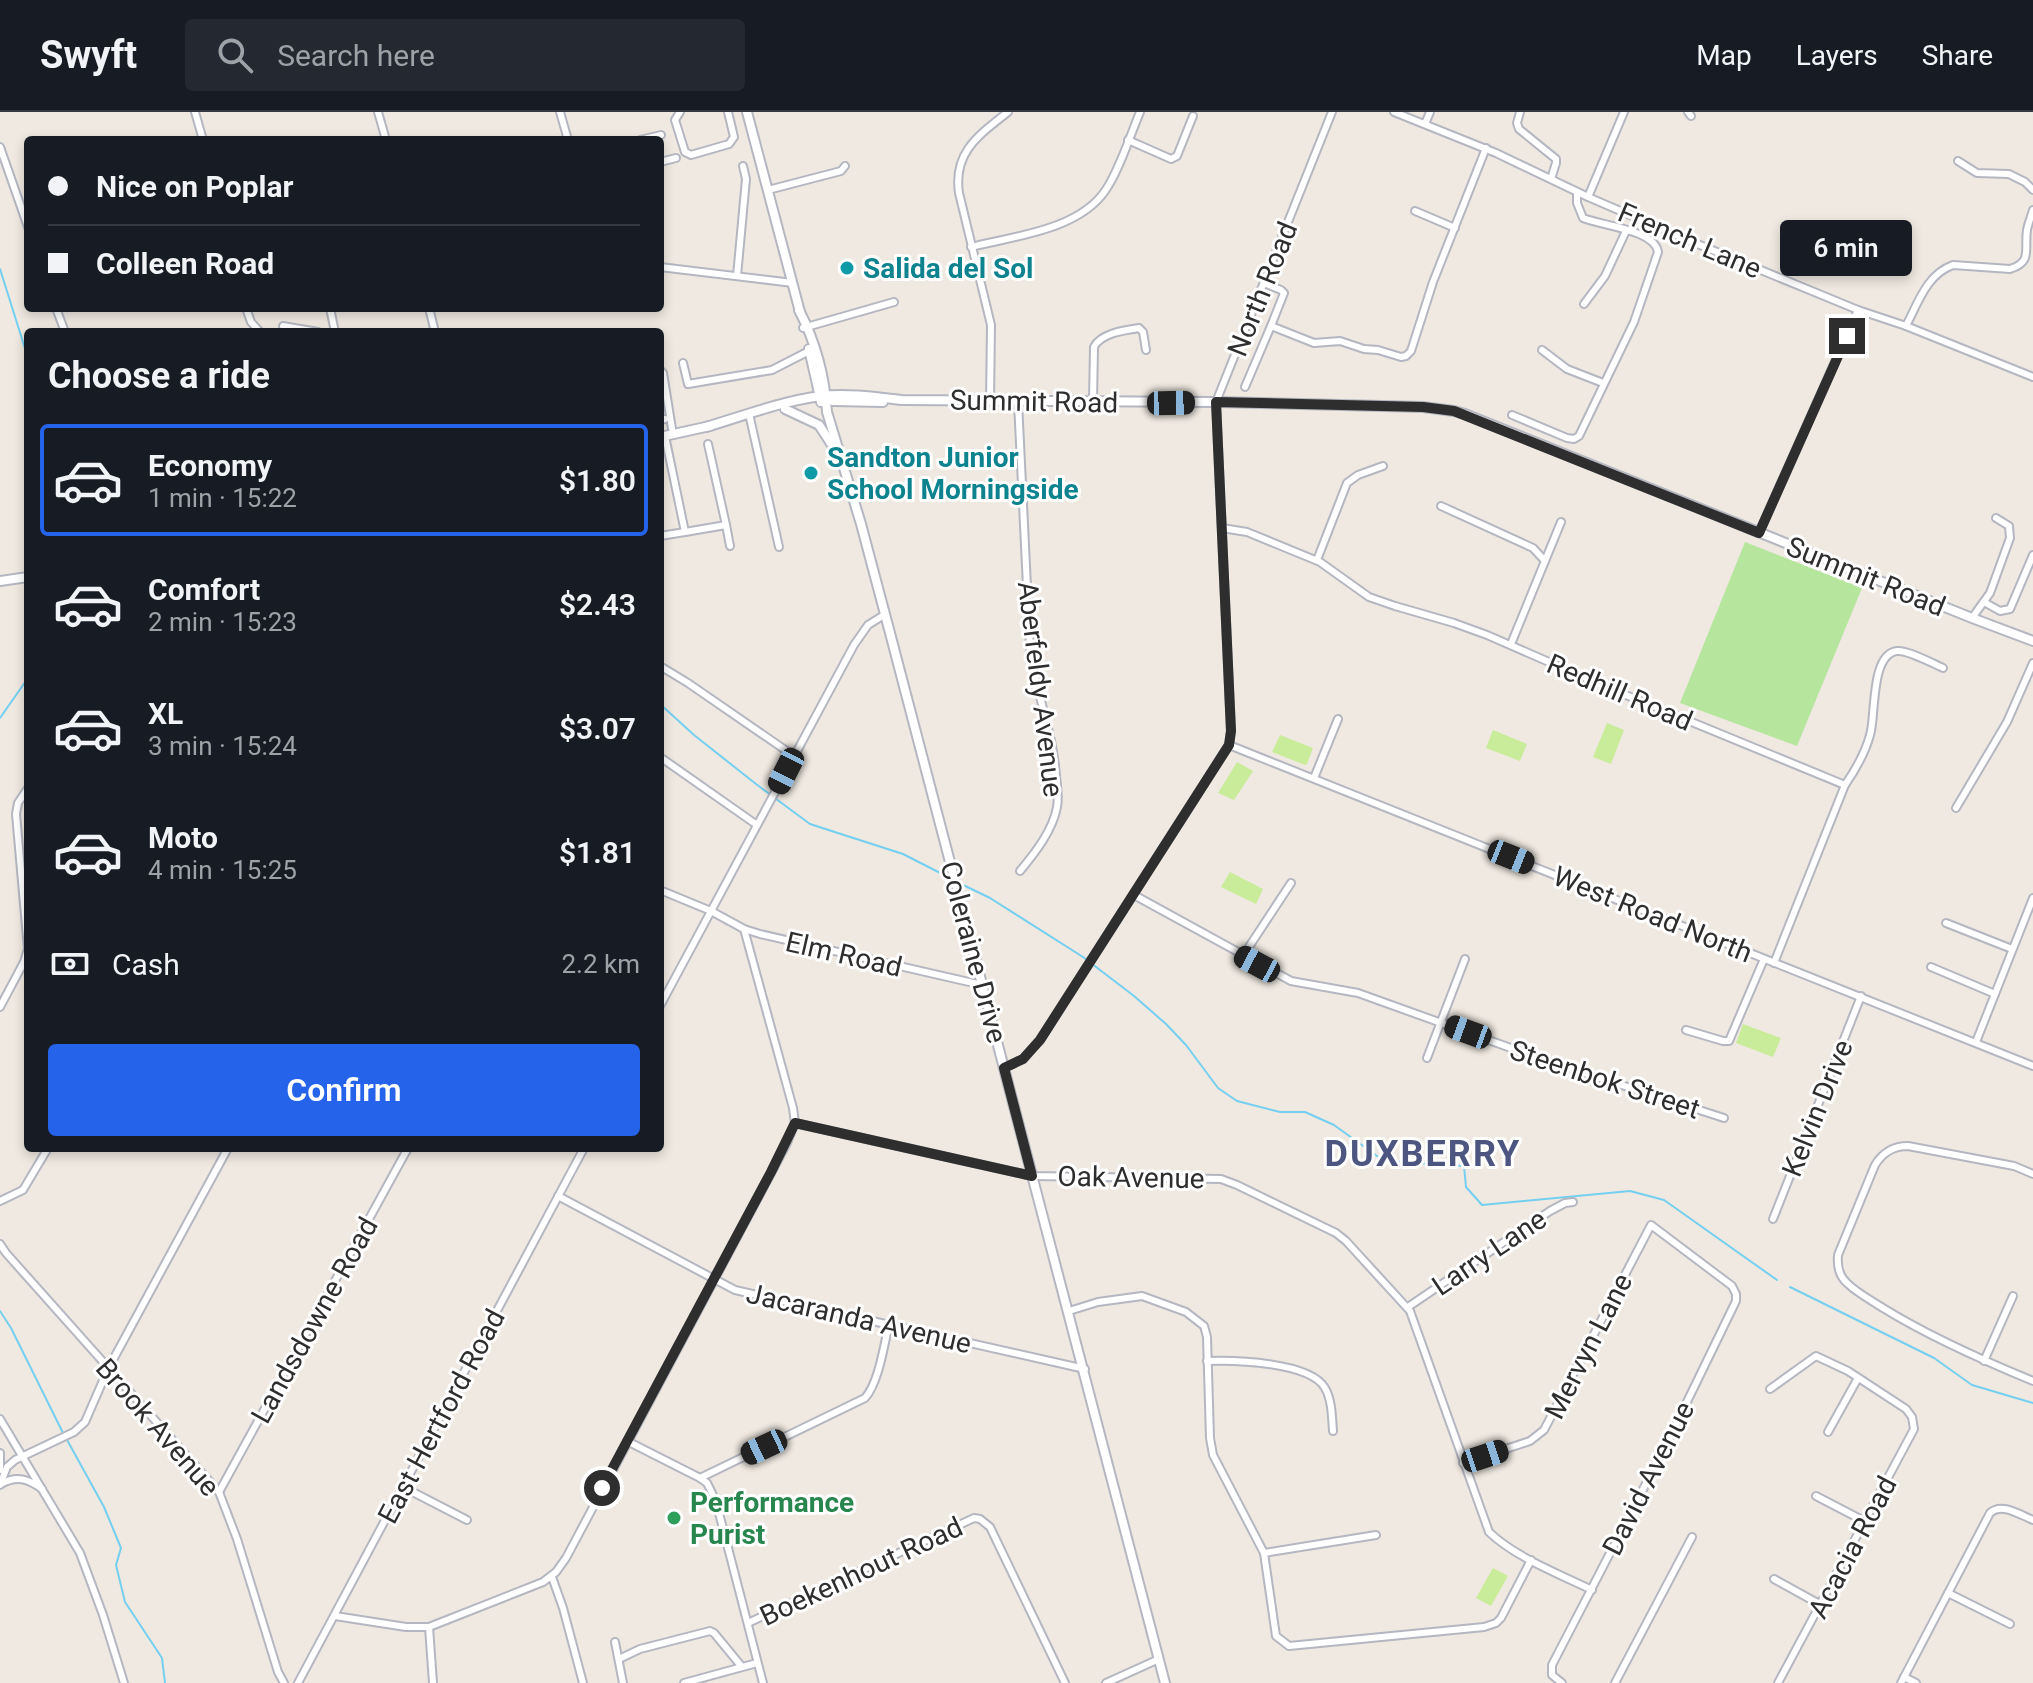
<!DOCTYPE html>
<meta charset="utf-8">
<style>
:root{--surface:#171b24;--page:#242831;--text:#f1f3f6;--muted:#9ea1a6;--line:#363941;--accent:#2563eb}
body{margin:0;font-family:Roboto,sans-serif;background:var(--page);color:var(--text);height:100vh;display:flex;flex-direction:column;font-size:30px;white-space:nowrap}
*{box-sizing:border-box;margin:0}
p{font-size:26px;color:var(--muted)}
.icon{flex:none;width:44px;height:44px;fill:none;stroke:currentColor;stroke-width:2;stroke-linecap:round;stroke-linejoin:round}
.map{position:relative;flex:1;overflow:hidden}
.drawer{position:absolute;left:24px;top:216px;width:640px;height:824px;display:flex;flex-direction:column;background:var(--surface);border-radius:8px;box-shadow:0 4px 12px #0003}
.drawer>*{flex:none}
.banner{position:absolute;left:24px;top:24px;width:640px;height:176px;border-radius:8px;box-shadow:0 4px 12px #0003;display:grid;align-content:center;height:176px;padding:0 24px;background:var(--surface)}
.end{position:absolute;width:36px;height:36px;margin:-18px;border:10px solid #2e2e2e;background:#fff;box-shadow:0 0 0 4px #fff}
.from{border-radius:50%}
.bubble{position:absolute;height:56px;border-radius:8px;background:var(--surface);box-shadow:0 4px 12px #0003;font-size:26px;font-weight:600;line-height:56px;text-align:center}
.car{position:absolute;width:24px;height:48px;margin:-24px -12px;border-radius:10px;box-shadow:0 0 6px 2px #0007;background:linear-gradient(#222 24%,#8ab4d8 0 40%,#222 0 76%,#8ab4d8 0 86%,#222 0)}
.banner b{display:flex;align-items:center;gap:28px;height:76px;font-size:30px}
.banner b+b{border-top:2px solid var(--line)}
.banner i{width:20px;height:20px;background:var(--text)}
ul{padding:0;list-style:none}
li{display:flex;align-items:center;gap:24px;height:112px;margin:0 16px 12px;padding:0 8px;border:4px solid transparent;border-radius:8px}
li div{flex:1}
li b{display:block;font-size:30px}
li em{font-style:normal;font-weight:600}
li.on{border-color:var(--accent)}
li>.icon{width:72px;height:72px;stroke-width:1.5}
h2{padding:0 24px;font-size:36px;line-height:96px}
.pay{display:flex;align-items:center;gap:20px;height:88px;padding:0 24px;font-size:30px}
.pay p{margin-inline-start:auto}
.action{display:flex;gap:16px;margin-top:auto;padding:16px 24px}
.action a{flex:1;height:92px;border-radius:8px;background:var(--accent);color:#fff;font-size:32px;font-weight:600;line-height:92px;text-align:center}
header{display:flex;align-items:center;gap:48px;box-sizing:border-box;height:112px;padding:0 40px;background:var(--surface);border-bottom:2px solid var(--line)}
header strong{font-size:38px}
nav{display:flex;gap:44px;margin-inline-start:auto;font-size:28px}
.search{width:560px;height:72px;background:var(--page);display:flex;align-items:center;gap:20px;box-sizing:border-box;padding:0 28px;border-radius:8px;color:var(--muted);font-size:30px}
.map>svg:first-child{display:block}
</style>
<header>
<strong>Swyft</strong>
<div class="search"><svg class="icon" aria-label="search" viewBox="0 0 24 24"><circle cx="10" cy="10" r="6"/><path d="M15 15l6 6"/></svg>Search here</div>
<nav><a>Map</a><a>Layers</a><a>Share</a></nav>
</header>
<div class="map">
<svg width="2033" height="1571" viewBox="0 0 2033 1571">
<rect width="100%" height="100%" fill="#efe9e1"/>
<polygon fill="#b6e59e" points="1745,430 1862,476 1797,634 1680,591"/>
<g fill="#c9ec9a">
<polygon points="1607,611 1624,618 1611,652 1593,645"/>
<polygon points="1493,618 1527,632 1520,649 1486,636"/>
<polygon points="1280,623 1313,636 1307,652 1305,653 1272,640"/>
<polygon points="1237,650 1253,659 1234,688 1218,681"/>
<polygon points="1230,760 1263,777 1256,792 1221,775"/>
<polygon points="1743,912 1781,926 1773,945 1736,931"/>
<polygon points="1493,1456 1508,1464 1491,1494 1476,1486"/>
</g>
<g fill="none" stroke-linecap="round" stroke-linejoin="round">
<g stroke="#75cff0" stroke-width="2">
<polyline points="0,157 28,246"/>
<polyline points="660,592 694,623 756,672 810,712 903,742 952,767"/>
<polyline points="0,606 28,566"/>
<polyline points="957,770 990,786 1083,845 1134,884 1166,912 1186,933 1218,976 1237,989 1280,1000 1305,1000 1334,1013 1384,1049 1464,1054 1466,1075 1482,1093 1630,1079 1664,1088 1777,1168"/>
<polyline points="1790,1175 1934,1246 1972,1273 2033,1291"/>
<polyline points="0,1199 11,1216 63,1321"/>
<polyline points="66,1326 104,1395 121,1436 116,1453 125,1490 162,1546 165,1571"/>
</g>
<g stroke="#b4b7c1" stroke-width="10">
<g id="street">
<polyline points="195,0 203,28"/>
<polyline points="378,0 386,28"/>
<polyline points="560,0 568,28"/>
<polyline points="680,0 675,8 685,40 691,43 729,32 734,25 728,0"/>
<polyline points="1394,0 1496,41 1588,85 1683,126 1858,198 1906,214 2033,265"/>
<polyline points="1520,0 1517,11 1519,17 1556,47 1556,51 1551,67"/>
<polyline points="1688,0 1691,4"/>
<polyline points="1425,12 1430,0"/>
<polyline points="640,28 661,23"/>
<polyline points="1128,28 1171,47 1177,44 1193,4"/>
<polyline points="0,35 28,115"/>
<polyline points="1958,49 1977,61 2009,62 2025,70 2033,78"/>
<polyline points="660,50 676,46"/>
<polyline points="768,78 841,59 845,54"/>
<polyline points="1588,85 1624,0"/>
<polyline points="1415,99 1455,116"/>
<path d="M971,135C1015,124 1078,118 1105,79C1119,59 1130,24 1140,0"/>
<polyline points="660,155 793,171"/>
<polyline points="737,164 746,67 743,54"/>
<polyline points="1264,171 1281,178 1284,181 1271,214 1314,231 1340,229 1364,237 1378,238 1401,245 1406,244 1411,239 1433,170 1486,36"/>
<polyline points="1584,192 1605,164 1626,119"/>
<polyline points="56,196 65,220"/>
<polyline points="246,196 251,210 260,220"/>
<polyline points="330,196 335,220"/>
<polyline points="429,196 435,220"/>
<polyline points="283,214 318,220"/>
<path d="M1906,214C1918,191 1927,162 1953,153L2010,157C2033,150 2024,137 2027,118C2028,112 2031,105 2033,98"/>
<polyline points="803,216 894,190"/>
<polyline points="1542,238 1567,257 1603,271"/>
<polyline points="683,251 688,272 772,258 809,239"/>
<polyline points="660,258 663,261 673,323"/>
<polyline points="1245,275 1271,214"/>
<path d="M990,289L991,213L959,81C953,40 979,23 1008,0"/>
<path d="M1018,290L1030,536C1035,579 1053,619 1056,664C1057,674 1059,685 1057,695C1053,718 1035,741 1020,759"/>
<path d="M1093,290L1094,235C1101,221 1125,218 1139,216L1143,220L1146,238"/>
<path d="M1512,303L1567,326L1574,327L1579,324L1634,210L1658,140C1655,118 1603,114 1583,106L1577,91V80"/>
<polyline points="750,306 779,435"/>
<polyline points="660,308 665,307"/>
<polyline points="665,324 685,420 726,413 708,332"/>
<polyline points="1441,394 1533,436 1545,449"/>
<polyline points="726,413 730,434"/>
<polyline points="1222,416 1247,420 1320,450 1369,485 1395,494 1454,511 1487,523 1604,574 1845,673"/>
<polyline points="1759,421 1858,198"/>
<polyline points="660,424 685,420"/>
<polyline points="1317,448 1347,371 1358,363 1383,354"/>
<polyline points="1984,490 2000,499 2010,497 2033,443"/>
<polyline points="1972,506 1990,481 2010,426 2009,414 1996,406"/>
<polyline points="1511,532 1561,410"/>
<polyline points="660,554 688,571 794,644"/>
<polyline points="1229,633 2033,954"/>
<polyline points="660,645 757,713"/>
<polyline points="1314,666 1338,607"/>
<polyline points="1956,696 2007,610 2033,551"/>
<polyline points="660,778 711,799 744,817 760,822 982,873"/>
<polyline points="1134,783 1291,869 1358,881 1547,949 1724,1006"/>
<polyline points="1946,811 2012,837"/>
<polyline points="1243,844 1291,771"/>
<path d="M1774,851L1845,673C1856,657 1865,642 1870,623C1876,605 1870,542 1897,539C1908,538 1932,551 1943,556"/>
<polyline points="1931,855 1995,882"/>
<polyline points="660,894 854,533 868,513 884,503"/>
<polyline points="0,895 24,850 28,837 16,702 18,691 28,676"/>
<polyline points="1686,918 1723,929 1729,929 1764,847"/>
<polyline points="1976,930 2033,786"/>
<polyline points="1427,946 1465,847"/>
<polyline points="1004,956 1023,947 1040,928 1229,633 1231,619 1216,290 1332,0"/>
<path d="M795,1011L1032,1064L1221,1067L1237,1073L1336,1121L1346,1129L1410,1199L1489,1420C1515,1445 1559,1462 1592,1478"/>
<path d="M2033,1062L2014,1054L1908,1034C1893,1034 1883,1040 1875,1053L1838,1143C1837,1154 1839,1164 1847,1171C1857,1181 1871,1188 1883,1196C1930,1225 1982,1248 2033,1269"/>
<polyline points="558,1084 735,1178 1085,1257"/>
<polyline points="0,1089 23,1078 48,1036"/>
<polyline points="1773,1107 1861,884"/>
<polyline points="0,1132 6,1141 219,1380 237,1427 278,1560 284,1571"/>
<polyline points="1408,1195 1550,1099 1565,1091 1573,1090"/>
<polyline points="1069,1199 1098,1190 1142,1184 1186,1200 1204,1214 1207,1225 1210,1326 1213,1343 1264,1441 1276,1524 1289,1534 1484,1515 1496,1511 1501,1506 1531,1448"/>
<path d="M1207,1249C1235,1248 1310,1250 1325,1276C1332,1288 1332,1306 1333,1319"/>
<polyline points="1984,1249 2013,1184"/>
<polyline points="1770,1277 1816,1244 1848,1259 1906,1297 1912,1305 1914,1317 1778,1571"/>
<polyline points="0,1307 80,1441 103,1503 124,1571"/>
<polyline points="1828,1320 1858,1266"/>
<polyline points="627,1329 700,1366 707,1371 712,1381 719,1401 763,1571"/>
<polyline points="0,1341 0,1358"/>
<polyline points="1463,1351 1530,1329 1544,1318 1651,1113 1732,1174 1736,1182 1736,1189 1666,1333 1552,1553 1552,1563 1562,1571"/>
<path d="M700,1366L865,1286C879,1270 884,1233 889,1212"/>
<path d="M1,1372C17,1363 28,1367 42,1377"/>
<polyline points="0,1373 7,1355 15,1348 74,1320 85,1310 108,1257 228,1036"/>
<polyline points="403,1375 467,1408"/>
<polyline points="219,1380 408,1036"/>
<polyline points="1816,1384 1866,1410"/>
<polyline points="1264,1441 1376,1423"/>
<polyline points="552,1465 563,1496 583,1571"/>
<polyline points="1774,1467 1821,1493"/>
<polyline points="1948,1481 2010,1512"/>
<polyline points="335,1504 406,1515 429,1515 543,1470 556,1460 566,1446 786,1033 795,1011 793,996 744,817"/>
<polyline points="748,1511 974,1406 980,1407 990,1415 1065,1571"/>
<polyline points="429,1515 433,1571"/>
<polyline points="615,1530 623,1571"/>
<polyline points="619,1547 640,1537 710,1519 714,1521 742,1555"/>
<polyline points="1904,1565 1916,1571"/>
<polyline points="298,1571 584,1036"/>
<polyline points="684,1571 757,1551"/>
<polyline points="1106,1571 1159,1547"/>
<polyline points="1615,1571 1692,1425"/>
<path d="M1901,1571L1990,1401C2002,1390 2020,1403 2033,1408"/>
</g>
</g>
<g stroke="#b4b7c1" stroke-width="12">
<g id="secondary">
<polyline points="747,0 800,200"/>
<path d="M799,198C815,229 825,266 827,300L861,412L890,521L1165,1571"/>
<polyline points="809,237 821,290"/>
<polyline points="833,289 883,290"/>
<polyline points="785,297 819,313 832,333"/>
<path d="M706,315C743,304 782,289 821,284C847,281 876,285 902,288L1216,290L1423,295L1454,299L1465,302L1972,506L2033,529"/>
<polyline points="660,325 710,314"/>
<polyline points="0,469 28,465"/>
</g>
</g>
<use href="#street" stroke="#fff" stroke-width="6"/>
<use href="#secondary" stroke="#fff" stroke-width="8"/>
</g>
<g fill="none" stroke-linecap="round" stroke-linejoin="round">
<polyline stroke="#2e2e2e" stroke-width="10" points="602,1376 771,1060 795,1011 1032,1064 1004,956 1023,947 1040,928 1229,633 1231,619 1216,290 1423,295 1454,299 1759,421 1847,224"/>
</g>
<g fill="#0f9aa8" stroke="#fff" stroke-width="3">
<circle cx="847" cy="156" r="8"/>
<circle cx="811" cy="361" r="8"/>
</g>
<circle fill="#2e9e5b" stroke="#fff" stroke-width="3" cx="674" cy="1406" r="8"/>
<g text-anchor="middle" stroke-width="6" stroke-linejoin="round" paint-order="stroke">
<g font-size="28" fill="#2e2e2e" stroke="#fff">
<text transform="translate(1690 128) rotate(23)" y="10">French Lane</text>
<text transform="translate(1262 177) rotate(-68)" y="10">North Road</text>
<text transform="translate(1034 289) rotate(1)" y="10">Summit Road</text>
<text transform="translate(1866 464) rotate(22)" y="10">Summit Road</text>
<text transform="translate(1041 577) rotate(83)" y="10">Aberfeldy Avenue</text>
<text transform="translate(1620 580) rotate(23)" y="10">Redhill Road</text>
<text transform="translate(1653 802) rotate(22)" y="10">West Road North</text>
<text transform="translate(974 840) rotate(75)" y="10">Coleraine Drive</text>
<text transform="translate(844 842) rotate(13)" y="10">Elm Road</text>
<text transform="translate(1605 967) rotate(18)" y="10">Steenbok Street</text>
<text transform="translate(1817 996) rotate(-68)" y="10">Kelvin Drive</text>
<text transform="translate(1131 1065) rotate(1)" y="10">Oak Avenue</text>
<text transform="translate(1489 1140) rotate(-34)" y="10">Larry Lane</text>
<text transform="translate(859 1206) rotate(13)" y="10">Jacaranda Avenue</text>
<text transform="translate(314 1208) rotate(-61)" y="10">Landsdowne Road</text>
<text transform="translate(1588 1234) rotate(-63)" y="10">Mervyn Lane</text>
<text transform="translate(441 1304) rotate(-62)" y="10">East Hertford Road</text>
<text transform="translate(158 1315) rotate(49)" y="10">Brook Avenue</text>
<text transform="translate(1648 1366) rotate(-63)" y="10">David Avenue</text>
<text transform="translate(1852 1435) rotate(-62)" y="10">Acacia Road</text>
<text transform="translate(861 1459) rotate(-25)" y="10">Boekenhout Road</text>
</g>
<g font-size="28" font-weight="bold" fill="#0d838f" stroke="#fff" text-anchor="start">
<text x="863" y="166">Salida del Sol</text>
<text x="827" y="355">Sandton Junior<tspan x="827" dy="32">School Morningside</tspan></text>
</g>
<g font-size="28" font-weight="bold" fill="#27864d" stroke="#fff" text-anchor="start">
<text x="690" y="1400">Performance<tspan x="690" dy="32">Purist</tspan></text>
</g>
<g font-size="36" font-weight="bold" letter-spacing="2" fill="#4d5680" stroke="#fff">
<text x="1423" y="1054">DUXBERRY</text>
</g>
</g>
</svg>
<i class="end from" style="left:602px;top:1376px"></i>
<i class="end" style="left:1847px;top:224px"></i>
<div class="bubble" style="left:1780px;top:108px;width:132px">6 min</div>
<i class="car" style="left:1171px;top:291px;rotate:89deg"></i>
<i class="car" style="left:786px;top:659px;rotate:207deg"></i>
<i class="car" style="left:1511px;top:745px;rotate:112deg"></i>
<i class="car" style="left:1257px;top:852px;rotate:298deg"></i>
<i class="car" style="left:1468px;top:920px;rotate:290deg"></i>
<i class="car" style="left:764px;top:1335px;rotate:245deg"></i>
<i class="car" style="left:1485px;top:1344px;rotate:72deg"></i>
<div class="banner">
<b><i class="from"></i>Nice on Poplar</b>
<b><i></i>Colleen Road</b>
</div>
<section class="drawer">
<h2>Choose a ride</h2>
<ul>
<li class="on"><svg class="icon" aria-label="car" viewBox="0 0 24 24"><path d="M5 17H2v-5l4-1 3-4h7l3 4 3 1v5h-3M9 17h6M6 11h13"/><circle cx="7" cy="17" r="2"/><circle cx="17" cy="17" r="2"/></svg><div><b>Economy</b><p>1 min · 15:22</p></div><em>$1.80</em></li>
<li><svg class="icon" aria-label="car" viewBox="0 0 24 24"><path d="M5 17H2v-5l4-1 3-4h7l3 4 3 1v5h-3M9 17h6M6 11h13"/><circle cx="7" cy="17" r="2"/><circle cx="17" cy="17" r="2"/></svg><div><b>Comfort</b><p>2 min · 15:23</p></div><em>$2.43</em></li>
<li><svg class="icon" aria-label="car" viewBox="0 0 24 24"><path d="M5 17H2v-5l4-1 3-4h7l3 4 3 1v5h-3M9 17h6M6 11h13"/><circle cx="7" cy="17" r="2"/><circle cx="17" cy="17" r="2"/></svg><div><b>XL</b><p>3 min · 15:24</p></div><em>$3.07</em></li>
<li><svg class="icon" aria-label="car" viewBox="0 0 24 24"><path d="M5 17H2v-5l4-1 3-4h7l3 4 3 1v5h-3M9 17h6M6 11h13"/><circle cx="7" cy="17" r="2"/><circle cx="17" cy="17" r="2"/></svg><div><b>Moto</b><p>4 min · 15:25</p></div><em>$1.81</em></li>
</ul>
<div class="pay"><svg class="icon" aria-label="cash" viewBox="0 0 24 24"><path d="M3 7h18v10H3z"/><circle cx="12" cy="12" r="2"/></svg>Cash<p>2.2 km</p></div>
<div class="action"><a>Confirm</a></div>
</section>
</div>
